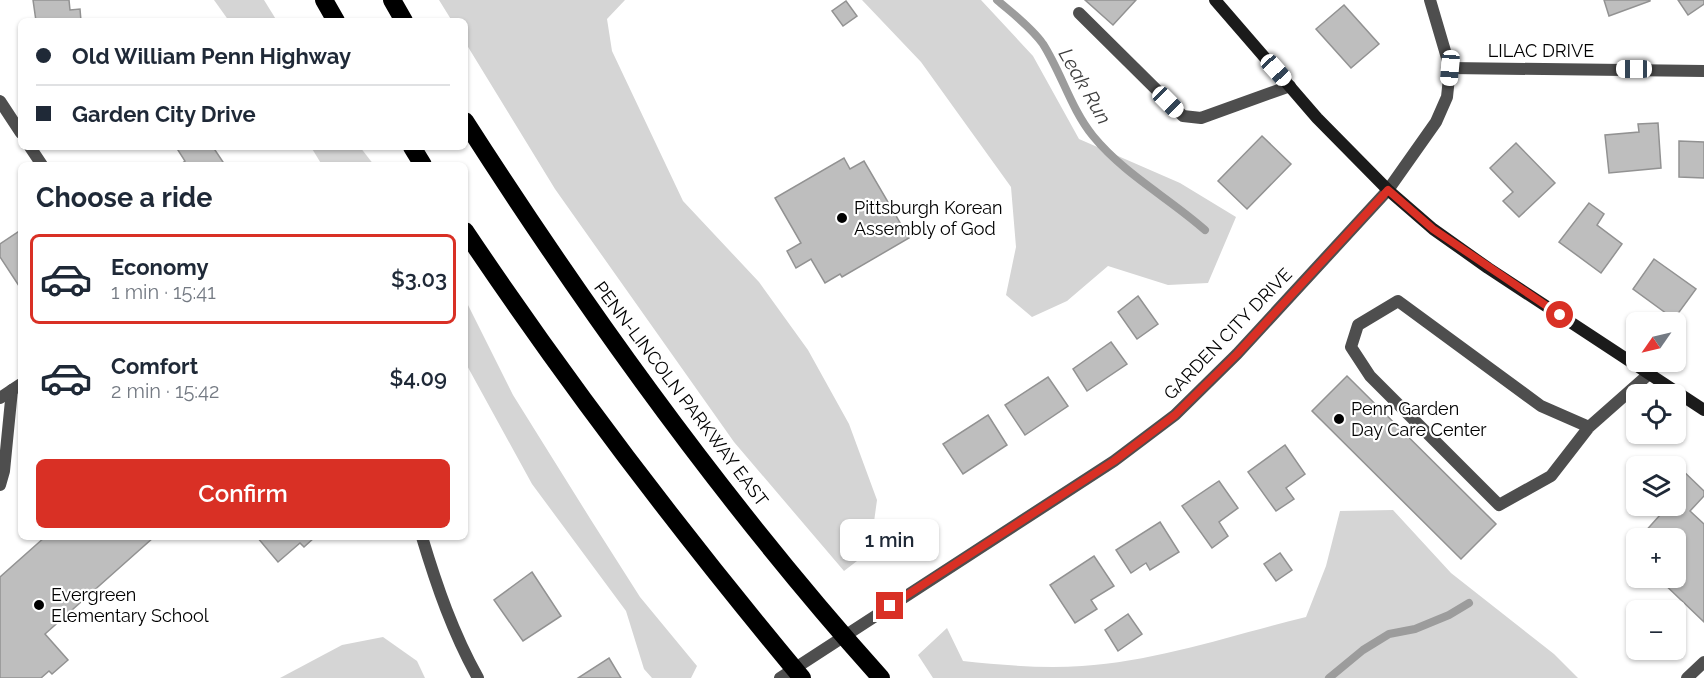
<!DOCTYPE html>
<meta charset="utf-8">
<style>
:root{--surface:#fff;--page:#f2f2f3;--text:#1f2937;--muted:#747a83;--line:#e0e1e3;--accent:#d93025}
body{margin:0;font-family:Raleway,sans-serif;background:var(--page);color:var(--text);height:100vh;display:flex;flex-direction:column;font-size:22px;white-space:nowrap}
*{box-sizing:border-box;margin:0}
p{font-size:20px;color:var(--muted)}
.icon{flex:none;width:33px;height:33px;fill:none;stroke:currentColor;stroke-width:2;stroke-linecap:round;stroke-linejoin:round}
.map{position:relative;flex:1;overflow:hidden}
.drawer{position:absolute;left:18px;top:162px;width:450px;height:378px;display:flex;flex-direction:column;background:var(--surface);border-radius:9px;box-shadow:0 2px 4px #0004}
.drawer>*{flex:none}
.banner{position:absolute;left:18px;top:18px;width:450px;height:132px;border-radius:9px;box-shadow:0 2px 4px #0004;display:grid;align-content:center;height:132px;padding:0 18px;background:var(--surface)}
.needle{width:39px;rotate:236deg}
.buttons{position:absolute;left:1626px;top:312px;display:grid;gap:12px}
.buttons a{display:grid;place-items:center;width:60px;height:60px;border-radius:9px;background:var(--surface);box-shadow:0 2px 4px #0004;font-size:30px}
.end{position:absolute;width:27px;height:27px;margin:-14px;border:8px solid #d93025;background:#fff;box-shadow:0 0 0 3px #fff}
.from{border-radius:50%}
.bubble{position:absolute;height:42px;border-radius:9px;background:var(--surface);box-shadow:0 2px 4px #0004;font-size:20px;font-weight:600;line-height:42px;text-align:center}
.car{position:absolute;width:18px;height:36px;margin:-18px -9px;border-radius:8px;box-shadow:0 0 4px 2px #0007;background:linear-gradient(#fff 24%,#345 0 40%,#fff 0 76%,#345 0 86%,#fff 0)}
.banner b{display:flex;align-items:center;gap:21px;height:57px;font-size:22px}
.banner b+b{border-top:2px solid var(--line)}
.banner i{width:15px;height:15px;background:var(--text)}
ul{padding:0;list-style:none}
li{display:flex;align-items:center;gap:18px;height:90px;margin:0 12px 9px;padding:0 6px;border:3px solid transparent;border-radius:9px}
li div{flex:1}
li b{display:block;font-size:22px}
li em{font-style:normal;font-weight:600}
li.current{border-color:var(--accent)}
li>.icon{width:54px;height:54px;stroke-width:1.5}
h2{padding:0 18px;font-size:27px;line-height:72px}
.primary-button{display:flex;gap:12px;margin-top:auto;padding:12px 18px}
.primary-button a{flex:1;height:69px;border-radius:9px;background:var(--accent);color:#fff;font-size:24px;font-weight:600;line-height:69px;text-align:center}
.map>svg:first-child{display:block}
</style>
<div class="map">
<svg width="1704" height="678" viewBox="0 0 1704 678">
<rect width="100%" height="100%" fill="#fff"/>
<g fill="#d5d5d5">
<polygon points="214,0 264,0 277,21 229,21"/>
<polygon points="439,0 625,0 607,19 612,51 683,201 759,282 808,350 849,424 877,500 870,551 844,571 734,442 555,189 465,42 465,21 452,21"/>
<polygon points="862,0 981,0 1033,56 1079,139 1180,183 1236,217 1208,283 1168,285 1108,266 1067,301 1032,317 1006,295 1016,247 1011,187 921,62"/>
<polygon points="311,147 360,147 374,165 322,165"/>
<polygon points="465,299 513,395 591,520 640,597 697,666 691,678 652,678 644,669 626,611 532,484 465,362"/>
<path d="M1393,510L1451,573L1554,654L1578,678H933L918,655L947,628L963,661C1002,665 1043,669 1082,666C1158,661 1232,635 1306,617L1326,566L1340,511Z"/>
<polygon points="383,637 417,661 425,678 280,678 342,645"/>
</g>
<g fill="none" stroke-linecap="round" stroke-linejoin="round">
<g stroke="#9c9c9c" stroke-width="8">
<path d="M997,0C1012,13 1031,27 1043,44C1062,74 1071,109 1093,136C1124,174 1169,198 1205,230"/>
<polyline points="1329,678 1363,650 1389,634 1415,629 1449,615 1469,603"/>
</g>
</g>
<g fill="#bebebe" stroke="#929292" stroke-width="1.5">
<polygon points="33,0 69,0 70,10 80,9 81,21 36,21"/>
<polygon points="1085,0 1136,0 1113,25"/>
<polygon points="1604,0 1650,0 1650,1 1609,16"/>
<polygon points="1678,0 1704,0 1704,4 1688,15"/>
<polygon points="846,1 857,16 843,26 832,11"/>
<polygon points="1344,5 1379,44 1351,68 1316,29"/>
<polygon points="1658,123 1661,168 1609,173 1605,135 1639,132 1638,124"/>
<polygon points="1262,136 1291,164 1247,209 1218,181"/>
<polygon points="1679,141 1704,142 1704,178 1679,177"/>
<polygon points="1516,143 1555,183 1519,217 1503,201 1513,192 1490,168"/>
<polygon points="176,147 213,147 225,165 180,165 185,161"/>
<polygon points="844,158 850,169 864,161 909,238 842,277 840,274 825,283 811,259 796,268 787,251 801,243 775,198"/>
<polygon points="1589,203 1604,214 1597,225 1622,244 1601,273 1559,242"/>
<polygon points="21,230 21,289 0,257 0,244"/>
<polygon points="1654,259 1696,289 1674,319 1633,289"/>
<polygon points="1138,296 1158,324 1137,339 1118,312"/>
<polygon points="1111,342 1127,364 1087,391 1073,369"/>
<polygon points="1347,376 1496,524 1461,559 1312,411"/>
<polygon points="1048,377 1068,406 1025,435 1005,405"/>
<polygon points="988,415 1007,445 963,474 943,444"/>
<polygon points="1285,445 1305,474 1286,488 1294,499 1276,511 1248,472"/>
<polygon points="1678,466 1704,491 1704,496 1690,511 1704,524 1704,622 1658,578 1676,578 1676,538 1647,538 1643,534 1660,515 1650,506 1676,506 1676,469"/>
<polygon points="1219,481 1238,508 1219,522 1228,536 1212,548 1182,506"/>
<polygon points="1160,522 1179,552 1150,570 1146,563 1131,573 1116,550"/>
<polygon points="45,537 154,537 45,634 68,660 52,674 49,671 41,678 0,678 0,577"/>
<polygon points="257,537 315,537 304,547 300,543 278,562"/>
<polygon points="1280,553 1292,570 1276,581 1264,564"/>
<polygon points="1094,556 1114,586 1091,600 1097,609 1075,623 1050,585"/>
<polygon points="532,572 561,616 523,641 494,600"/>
<polygon points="1128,614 1142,634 1118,651 1105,630"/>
<polygon points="609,658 621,678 578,678"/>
</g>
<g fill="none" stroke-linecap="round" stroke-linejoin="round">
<g stroke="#4e4e4e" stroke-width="12">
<polyline points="1079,13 1183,116 1201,118 1290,86"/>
<polyline points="1589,427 1541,406 1398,301 1358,325 1351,347 1370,376 1499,505 1551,476 1589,427 1649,374"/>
<polyline points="0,485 4,471 12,390"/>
<polyline points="1687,678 1704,662"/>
</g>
<g stroke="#4e4e4e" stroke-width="12">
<polyline points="1450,68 1704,71"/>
<polyline points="0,101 21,133"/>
<polyline points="30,147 42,165"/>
<polyline points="0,398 21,384"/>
<path d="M422,537C437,587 453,633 478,678"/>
</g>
<polyline stroke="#4e4e4e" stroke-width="12" points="780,678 1114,461 1175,415 1237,354 1388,190 1436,122 1447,97 1450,68 1430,0"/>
<polyline stroke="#1b1b1b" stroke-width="12" points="1215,0 1317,118 1388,190 1433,229 1488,268 1704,410"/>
<g stroke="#000" stroke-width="18">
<polyline points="324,0 336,21"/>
<polyline points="392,0 404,21"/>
<path d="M465,121C590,316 726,505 881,678"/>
<polyline points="412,147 423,165"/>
<path d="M465,231C569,386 682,534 802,678"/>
</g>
</g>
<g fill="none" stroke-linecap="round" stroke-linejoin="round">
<polyline stroke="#d93025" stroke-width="8" points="890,606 1114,461 1175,415 1237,354 1388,190 1433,229 1560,315"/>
</g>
<g fill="#000" stroke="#fff" stroke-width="2">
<circle cx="842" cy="218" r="6"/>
<circle cx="1339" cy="419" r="6"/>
<circle cx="39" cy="605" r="6"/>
</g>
<g text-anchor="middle" stroke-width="4.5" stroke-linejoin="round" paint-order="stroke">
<g font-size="18" fill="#000" stroke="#fff">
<text x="1541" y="57">LILAC DRIVE</text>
<text transform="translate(1228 334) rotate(-46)" y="6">GARDEN CITY DRIVE</text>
<text transform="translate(681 394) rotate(53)" y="6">PENN-LINCOLN PARKWAY EAST</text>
</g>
<g font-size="18" fill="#000" stroke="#fff" text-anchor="start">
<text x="854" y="214">Pittsburgh Korean<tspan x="854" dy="21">Assembly of God</tspan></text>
<text x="1351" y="415">Penn Garden<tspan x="1351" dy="21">Day Care Center</tspan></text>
<text x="51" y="601">Evergreen<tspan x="51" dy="21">Elementary School</tspan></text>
</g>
<g font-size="20" font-style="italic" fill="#3d3d3d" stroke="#fff">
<text transform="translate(1085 86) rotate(60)" y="7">Leak Run</text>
</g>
</g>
</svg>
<div class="buttons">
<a><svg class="needle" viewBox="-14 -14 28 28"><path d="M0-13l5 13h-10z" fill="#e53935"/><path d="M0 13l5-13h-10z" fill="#747a83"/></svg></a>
<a><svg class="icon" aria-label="locate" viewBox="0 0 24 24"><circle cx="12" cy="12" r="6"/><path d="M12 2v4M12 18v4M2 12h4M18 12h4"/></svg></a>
<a><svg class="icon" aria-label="layers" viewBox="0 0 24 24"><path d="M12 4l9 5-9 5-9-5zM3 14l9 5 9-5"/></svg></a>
<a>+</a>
<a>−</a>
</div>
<i class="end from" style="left:1560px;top:315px"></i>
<i class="end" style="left:890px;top:606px"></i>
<div class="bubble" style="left:840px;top:519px;width:99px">1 min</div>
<i class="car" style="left:1450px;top:68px;rotate:185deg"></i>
<i class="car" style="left:1634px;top:69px;rotate:270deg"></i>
<i class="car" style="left:1276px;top:70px;rotate:138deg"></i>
<i class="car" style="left:1168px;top:102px;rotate:135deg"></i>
<div class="banner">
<b><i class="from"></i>Old William Penn Highway</b>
<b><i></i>Garden City Drive</b>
</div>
<section class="drawer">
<h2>Choose a ride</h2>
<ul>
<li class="current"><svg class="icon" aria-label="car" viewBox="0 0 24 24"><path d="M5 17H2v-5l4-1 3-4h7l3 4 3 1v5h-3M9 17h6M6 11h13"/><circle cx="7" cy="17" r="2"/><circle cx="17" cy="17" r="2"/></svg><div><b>Economy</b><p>1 min · 15:41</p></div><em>$3.03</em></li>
<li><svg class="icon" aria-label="car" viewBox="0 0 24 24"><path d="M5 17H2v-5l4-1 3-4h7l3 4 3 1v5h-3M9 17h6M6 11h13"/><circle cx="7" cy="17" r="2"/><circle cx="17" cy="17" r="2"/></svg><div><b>Comfort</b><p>2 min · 15:42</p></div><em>$4.09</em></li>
</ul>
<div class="primary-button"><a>Confirm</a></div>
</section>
</div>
